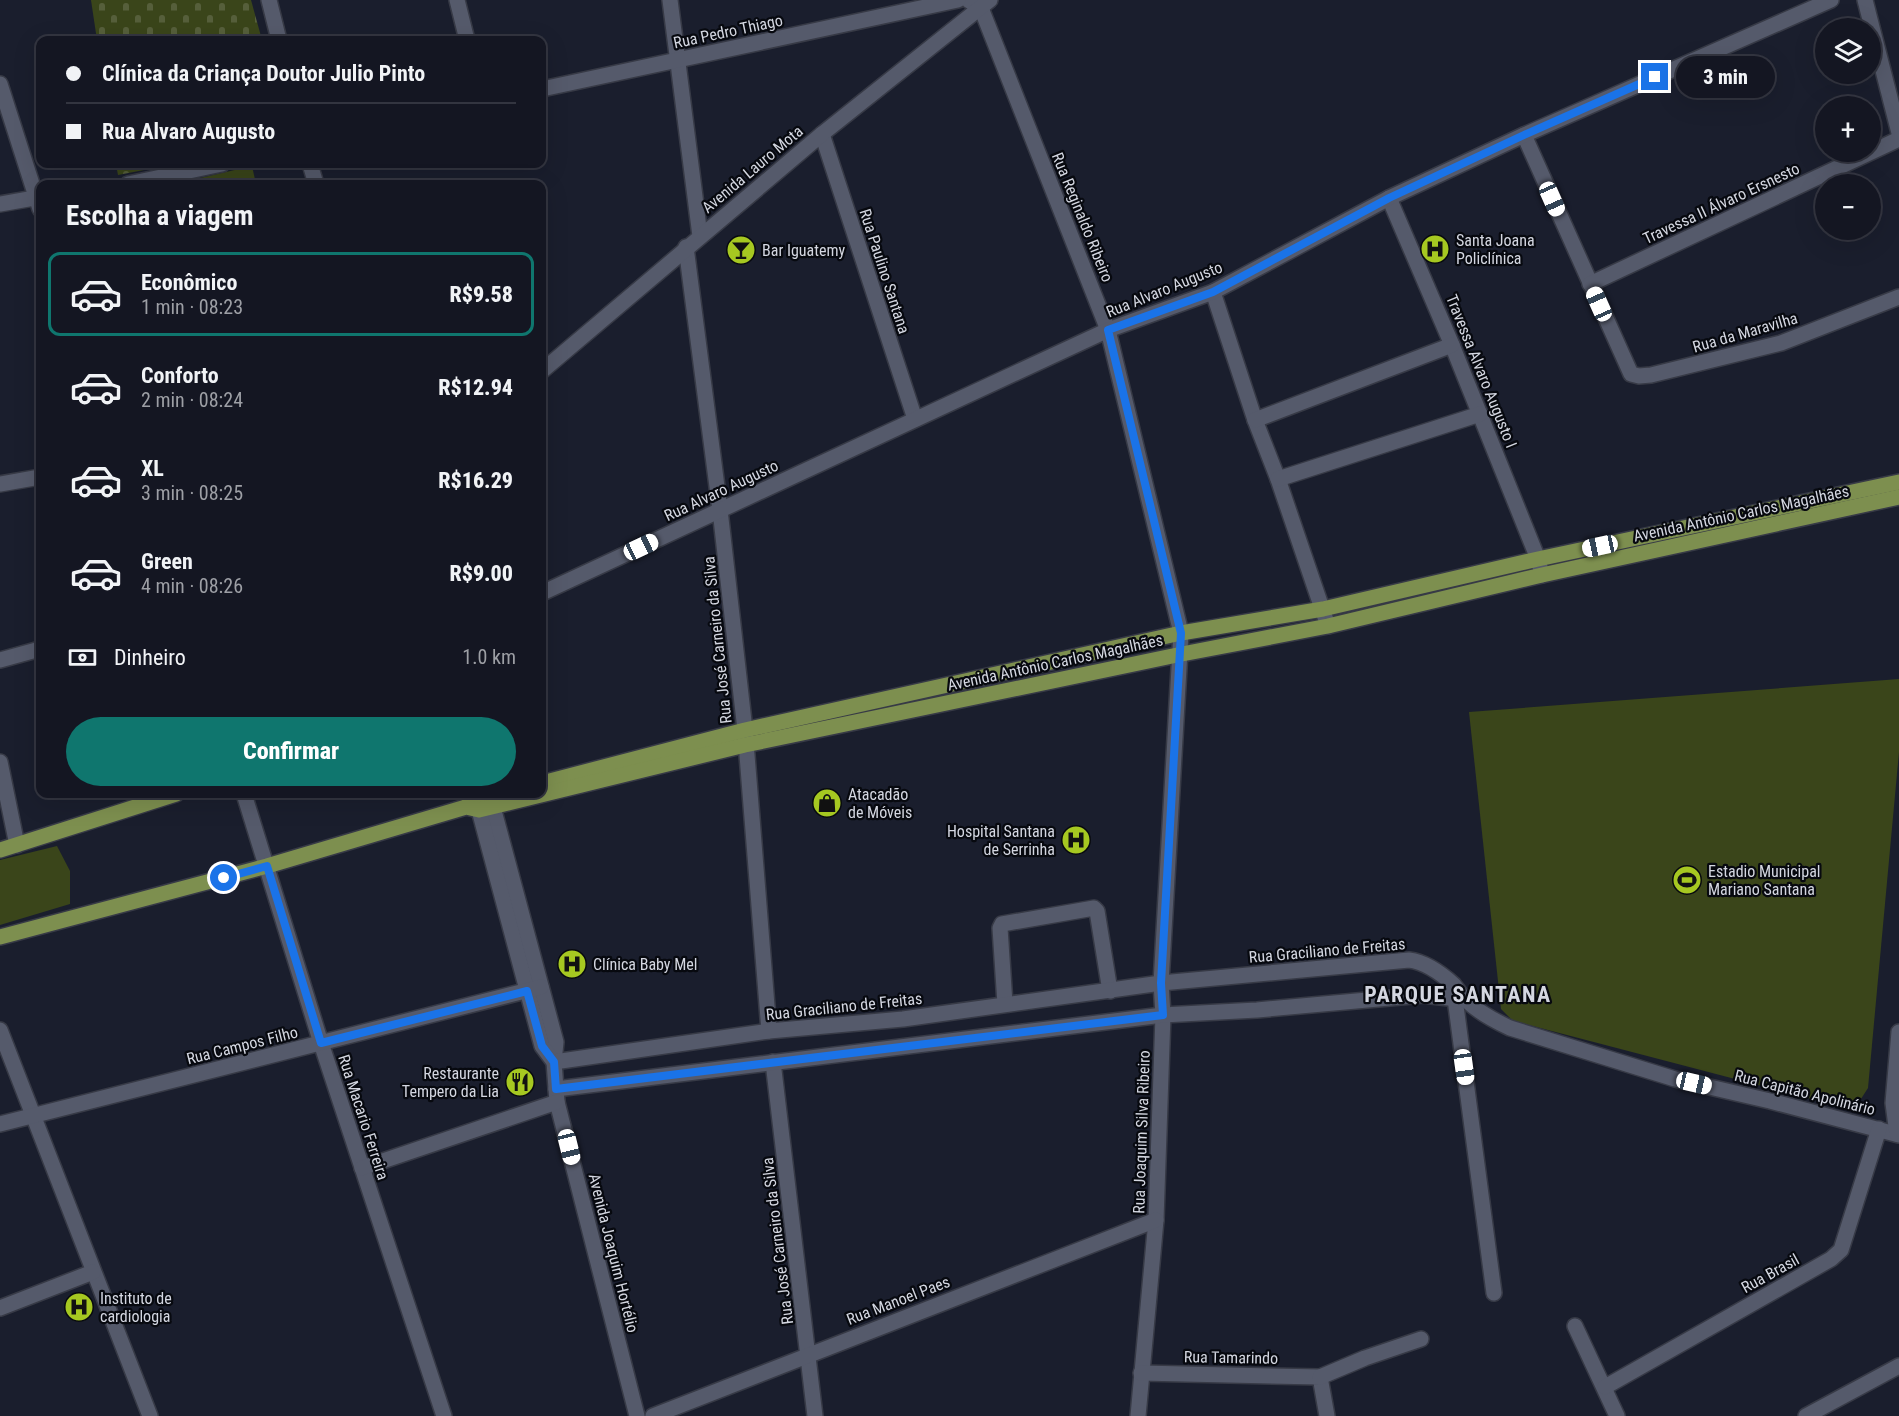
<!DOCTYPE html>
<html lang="pt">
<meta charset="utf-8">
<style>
:root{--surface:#141622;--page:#21232f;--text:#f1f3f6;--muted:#9d9fa5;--line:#333540;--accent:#0f766e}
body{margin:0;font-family:"Roboto Condensed",sans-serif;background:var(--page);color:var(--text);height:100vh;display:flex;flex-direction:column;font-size:22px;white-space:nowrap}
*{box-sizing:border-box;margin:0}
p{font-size:20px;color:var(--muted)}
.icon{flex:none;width:33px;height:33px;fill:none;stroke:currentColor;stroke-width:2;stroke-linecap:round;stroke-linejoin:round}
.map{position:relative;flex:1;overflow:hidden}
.side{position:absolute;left:36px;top:180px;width:510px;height:618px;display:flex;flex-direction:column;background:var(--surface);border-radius:12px;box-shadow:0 6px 24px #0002,0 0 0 2px var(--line)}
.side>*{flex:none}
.top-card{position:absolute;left:36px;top:36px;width:510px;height:132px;border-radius:12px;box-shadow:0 6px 24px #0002,0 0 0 2px var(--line);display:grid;align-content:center;height:132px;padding:0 30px;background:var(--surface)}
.fabs{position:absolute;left:1815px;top:18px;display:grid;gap:12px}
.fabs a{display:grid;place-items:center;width:66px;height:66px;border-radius:50%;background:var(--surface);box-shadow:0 6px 24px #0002,0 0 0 2px var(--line);font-size:30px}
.end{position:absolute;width:27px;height:27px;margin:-14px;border:8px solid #1a73e8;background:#fff;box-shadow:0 0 0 3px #fff}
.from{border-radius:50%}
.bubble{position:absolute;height:42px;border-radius:21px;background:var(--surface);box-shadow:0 6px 24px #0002,0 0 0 2px var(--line);font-size:20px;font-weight:800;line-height:42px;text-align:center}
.car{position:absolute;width:18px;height:36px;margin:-18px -9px;border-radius:8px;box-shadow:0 0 4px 2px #0007;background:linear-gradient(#fff 24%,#345 0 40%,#fff 0 76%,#345 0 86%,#fff 0)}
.top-card b{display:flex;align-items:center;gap:21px;height:57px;font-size:22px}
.top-card b+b{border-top:2px solid var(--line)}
.top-card i{width:15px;height:15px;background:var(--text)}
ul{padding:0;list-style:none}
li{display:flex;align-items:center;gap:18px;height:84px;margin:0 12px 9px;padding:0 18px;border:3px solid transparent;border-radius:12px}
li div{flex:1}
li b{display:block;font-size:22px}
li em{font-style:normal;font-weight:800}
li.selected{border-color:var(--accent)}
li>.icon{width:54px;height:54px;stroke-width:1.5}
h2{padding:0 30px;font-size:27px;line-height:72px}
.pay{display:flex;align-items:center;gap:15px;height:66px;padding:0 30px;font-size:22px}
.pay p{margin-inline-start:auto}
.action{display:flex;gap:12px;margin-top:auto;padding:12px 30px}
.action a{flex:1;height:69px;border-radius:36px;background:var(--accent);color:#fff;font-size:24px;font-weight:800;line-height:69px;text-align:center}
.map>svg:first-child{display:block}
</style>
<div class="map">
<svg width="1899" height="1416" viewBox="0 0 1899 1416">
<defs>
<pattern id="cemetery-stones" width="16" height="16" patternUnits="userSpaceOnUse" patternTransform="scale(1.5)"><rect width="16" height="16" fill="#3a451a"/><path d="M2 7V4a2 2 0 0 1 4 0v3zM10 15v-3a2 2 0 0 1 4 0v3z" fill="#565f3b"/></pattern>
</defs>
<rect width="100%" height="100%" fill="#1a1e2d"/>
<g fill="#3a451a">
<polygon points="252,166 256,184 174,184"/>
<polygon points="1899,679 1899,752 1868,1088 1859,1102 1846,1108 1513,1021 1501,1009 1469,712"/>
<polygon points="57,846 70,871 70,904 0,925 0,860"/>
</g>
<g fill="url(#cemetery-stones)">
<polygon points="91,0 251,0 262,40 97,40"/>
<polygon points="116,164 175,164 118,175"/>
</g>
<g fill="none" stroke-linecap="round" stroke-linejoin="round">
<g stroke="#373a46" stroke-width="18">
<g id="minor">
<polyline points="269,0 279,40"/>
<polyline points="457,0 467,40"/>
<polyline points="670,0 700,236"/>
<polyline points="968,0 981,8 1108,330 1181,633 1161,983 1163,1015 1156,1220 1138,1416"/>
<polyline points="1865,0 1899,133"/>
<polyline points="0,84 40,209"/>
<polyline points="542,89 958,0"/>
<polyline points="822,134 915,419"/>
<polyline points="1524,135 1631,374 1639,376 1651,375 1781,343 1899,297"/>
<polyline points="310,164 316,184"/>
<polyline points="128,184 222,164"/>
<polyline points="1389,198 1452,345 1538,559 1542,575"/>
<polyline points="0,204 40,197"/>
<polyline points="686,247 720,510 745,730 769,1031"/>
<polyline points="1590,284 1899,139"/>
<polyline points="1213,292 1255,420 1278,479 1328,626"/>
<polyline points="542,371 822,134 990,0"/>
<polyline points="1255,420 1452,345"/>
<polyline points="1278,479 1480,414"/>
<polyline points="0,484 40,477"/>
<polyline points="542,593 1108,330 1213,292 1389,198 1524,135 1831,0"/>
<polyline points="0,660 40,649"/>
<polyline points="0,762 17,845"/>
<polyline points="244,794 321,1043 444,1416"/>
<polyline points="493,807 556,1042 554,1062 557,1102 637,1416"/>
<polyline points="479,810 542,1046 554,1062"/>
<polyline points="1454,991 1494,1293"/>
<polyline points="1005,1004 1000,928 1002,924 1094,908 1097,911 1110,991"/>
<polyline points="0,1030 150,1416"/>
<path d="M554,1062L769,1031L903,1019L1161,983L1409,960C1425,962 1442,974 1454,985C1458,990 1461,996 1466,1000C1478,1012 1495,1021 1510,1028L1675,1079L1770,1101L1899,1135"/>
<polyline points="773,1062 815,1416"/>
<polyline points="556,1089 1163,1015 1257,1010 1423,995 1466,1000"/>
<polyline points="0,1124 541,987"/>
<polyline points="1897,1134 1893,1103 1899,1032"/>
<polyline points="362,1168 557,1102"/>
<polyline points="0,1308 93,1272"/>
<polyline points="1575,1326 1617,1416"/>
<polyline points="1141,1373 1320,1377 1327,1416"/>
<polyline points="1320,1377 1365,1358 1421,1339"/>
<polyline points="1605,1387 1831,1259 1841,1250 1879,1129"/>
<polyline points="653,1416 1156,1220"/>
<polyline points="1806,1416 1899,1366"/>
</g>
</g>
<g stroke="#373a46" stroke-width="18">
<g id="major">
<polyline points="542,783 745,730 1181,633 1323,609 1538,559 1899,482"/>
<polyline points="467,806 477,800 501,794"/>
<polyline points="0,850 176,794"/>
<polyline points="0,937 267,866 466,807 479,810 745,745 1182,654 1328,626 1542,575 1899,497"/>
</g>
</g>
<use href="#minor" stroke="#555a6b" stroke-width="15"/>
<use href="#major" stroke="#7d8f4f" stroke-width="15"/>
</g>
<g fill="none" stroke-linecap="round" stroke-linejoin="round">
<polyline stroke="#1a73e8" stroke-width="8" points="224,878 267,866 321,1043 527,991 542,1046 554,1062 556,1089 1163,1015 1161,983 1181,633 1108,330 1213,292 1389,198 1524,135 1655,77"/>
</g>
<defs>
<g id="hospital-disc" transform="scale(1.5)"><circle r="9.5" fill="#a6c821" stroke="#07090f"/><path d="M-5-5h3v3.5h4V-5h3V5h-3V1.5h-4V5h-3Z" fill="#111"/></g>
<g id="bar-disc" transform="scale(1.5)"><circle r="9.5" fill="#a6c821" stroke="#07090f"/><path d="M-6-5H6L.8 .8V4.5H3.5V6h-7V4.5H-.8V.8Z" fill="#111"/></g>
<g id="shop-disc" transform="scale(1.5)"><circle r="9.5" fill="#a6c821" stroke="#07090f"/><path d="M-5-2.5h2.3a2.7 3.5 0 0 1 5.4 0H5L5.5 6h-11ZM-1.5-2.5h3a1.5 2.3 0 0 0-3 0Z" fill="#111"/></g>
<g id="stadium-disc" transform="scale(1.5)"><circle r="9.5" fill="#a6c821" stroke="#07090f"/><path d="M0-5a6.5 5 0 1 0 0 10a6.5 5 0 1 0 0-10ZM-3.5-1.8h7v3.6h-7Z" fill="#111"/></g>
<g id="restaurant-disc" transform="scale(1.5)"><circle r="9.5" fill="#a6c821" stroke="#07090f"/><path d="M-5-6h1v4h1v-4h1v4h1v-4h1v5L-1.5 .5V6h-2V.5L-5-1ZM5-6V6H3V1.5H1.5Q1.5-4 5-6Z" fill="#111"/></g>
</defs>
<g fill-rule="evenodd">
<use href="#hospital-disc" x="1435" y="249"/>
<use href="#bar-disc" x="741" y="250"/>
<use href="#shop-disc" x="827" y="803"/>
<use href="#hospital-disc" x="1076" y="840"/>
<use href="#stadium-disc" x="1687" y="880"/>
<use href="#hospital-disc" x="572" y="964"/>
<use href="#restaurant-disc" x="520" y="1082"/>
<use href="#hospital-disc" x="79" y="1307"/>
</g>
<g text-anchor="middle" stroke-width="4.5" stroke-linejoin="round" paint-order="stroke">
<g font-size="16" fill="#d4d7e1" stroke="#07090f">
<text transform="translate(728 31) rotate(-12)" y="6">Rua Pedro Thiago</text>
<text transform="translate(752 169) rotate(-40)" y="6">Avenida Lauro Mota</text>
<text transform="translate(1721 203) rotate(-25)" y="6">Travessa II Álvaro Ersnesto</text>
<text transform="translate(1083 217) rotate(68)" y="6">Rua Reginaldo Ribeiro</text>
<text transform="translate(885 271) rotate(72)" y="6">Rua Paulino Santana</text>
<text transform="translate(1164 289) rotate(-22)" y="6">Rua Alvaro Augusto</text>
<text transform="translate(1745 332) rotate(-16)" y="6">Rua da Maravilha</text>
<text transform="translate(1482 371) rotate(68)" y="6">Travessa Alvaro Augusto I</text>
<text transform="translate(721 490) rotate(-25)" y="6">Rua Alvaro Augusto</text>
<text transform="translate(1741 513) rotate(-12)" y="6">Avenida Antônio Carlos Magalhães</text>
<text transform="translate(717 640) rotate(-96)" y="6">Rua José Carneiro da Silva</text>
<text transform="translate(1055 662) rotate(-12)" y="6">Avenida Antônio Carlos Magalhães</text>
<text transform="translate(1327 950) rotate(-5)" y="6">Rua Graciliano de Freitas</text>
<text transform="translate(844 1006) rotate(-6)" y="6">Rua Graciliano de Freitas</text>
<text transform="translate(242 1045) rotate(-14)" y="6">Rua Campos Filho</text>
<text transform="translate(1805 1092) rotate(14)" y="6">Rua Capitão Apolinário</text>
<text transform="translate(364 1117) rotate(72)" y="6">Rua Macario Ferreira</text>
<text transform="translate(1141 1132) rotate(-88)" y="6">Rua Joaquim Silva Ribeiro</text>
<text transform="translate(777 1241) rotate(-97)" y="6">Rua José Carneiro da Silva</text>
<text transform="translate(614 1253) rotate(76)" y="6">Avenida Joaquim Hortélio</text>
<text transform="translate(1770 1273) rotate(-29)" y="6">Rua Brasil</text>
<text transform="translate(898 1300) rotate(-21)" y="6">Rua Manoel Paes</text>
<text transform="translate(1231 1357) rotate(1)" y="6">Rua Tamarindo</text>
</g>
<g font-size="16" fill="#d4d7e1" stroke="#07090f" text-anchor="start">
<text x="1456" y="246">Santa Joana<tspan x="1456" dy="18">Policlínica</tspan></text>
<text x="762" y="256">Bar Iguatemy</text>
<text x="848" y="800">Atacadão<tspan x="848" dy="18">de Móveis</tspan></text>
<text x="1055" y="837" text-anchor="end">Hospital Santana<tspan x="1055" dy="18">de Serrinha</tspan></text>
<text x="1708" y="877">Estadio Municipal<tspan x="1708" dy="18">Mariano Santana</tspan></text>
<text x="593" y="970">Clínica Baby Mel</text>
<text x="499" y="1079" text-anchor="end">Restaurante<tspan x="499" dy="18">Tempero da Lia</tspan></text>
<text x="100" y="1304">Instituto de<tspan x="100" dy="18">cardiologia</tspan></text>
</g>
<g font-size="22" font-weight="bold" letter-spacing="1.5" fill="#d4d7e1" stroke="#07090f">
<text x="1458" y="1002">PARQUE SANTANA</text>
</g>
</g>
</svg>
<div class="fabs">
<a><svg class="icon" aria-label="layers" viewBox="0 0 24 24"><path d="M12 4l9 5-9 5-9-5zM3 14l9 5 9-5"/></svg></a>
<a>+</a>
<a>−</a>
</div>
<i class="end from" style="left:224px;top:878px"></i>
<i class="end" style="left:1655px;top:77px"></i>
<div class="bubble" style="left:1676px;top:56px;width:99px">3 min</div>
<i class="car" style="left:1552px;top:199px;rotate:156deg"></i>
<i class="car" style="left:1599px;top:304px;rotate:336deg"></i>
<i class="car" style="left:1600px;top:546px;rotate:258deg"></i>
<i class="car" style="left:641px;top:547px;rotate:65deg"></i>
<i class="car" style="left:1464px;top:1067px;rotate:172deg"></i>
<i class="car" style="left:1694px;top:1083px;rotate:103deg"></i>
<i class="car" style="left:569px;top:1147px;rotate:166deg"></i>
<div class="top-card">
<b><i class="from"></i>Clínica da Criança Doutor Julio Pinto</b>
<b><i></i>Rua Alvaro Augusto</b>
</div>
<section class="side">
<h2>Escolha a viagem</h2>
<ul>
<li class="selected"><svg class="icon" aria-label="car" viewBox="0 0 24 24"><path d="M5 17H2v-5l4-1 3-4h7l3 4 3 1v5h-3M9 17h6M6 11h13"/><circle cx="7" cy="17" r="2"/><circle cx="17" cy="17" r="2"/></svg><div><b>Econômico</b><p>1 min · 08:23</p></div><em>R$9.58</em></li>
<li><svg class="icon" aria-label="car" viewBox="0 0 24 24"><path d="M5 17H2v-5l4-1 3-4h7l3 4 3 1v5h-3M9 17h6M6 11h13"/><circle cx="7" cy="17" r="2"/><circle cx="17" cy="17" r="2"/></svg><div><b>Conforto</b><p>2 min · 08:24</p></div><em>R$12.94</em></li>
<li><svg class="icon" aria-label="car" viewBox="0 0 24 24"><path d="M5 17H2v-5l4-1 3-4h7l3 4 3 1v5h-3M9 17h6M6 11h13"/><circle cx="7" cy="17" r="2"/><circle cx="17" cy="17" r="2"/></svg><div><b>XL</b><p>3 min · 08:25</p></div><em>R$16.29</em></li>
<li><svg class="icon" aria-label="car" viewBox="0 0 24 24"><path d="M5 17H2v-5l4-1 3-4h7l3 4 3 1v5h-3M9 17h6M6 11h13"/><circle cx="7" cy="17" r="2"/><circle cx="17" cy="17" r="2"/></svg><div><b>Green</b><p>4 min · 08:26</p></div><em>R$9.00</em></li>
</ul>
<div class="pay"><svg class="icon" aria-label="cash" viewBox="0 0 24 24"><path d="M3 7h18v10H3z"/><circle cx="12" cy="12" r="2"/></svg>Dinheiro<p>1.0 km</p></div>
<div class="action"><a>Confirmar</a></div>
</section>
</div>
